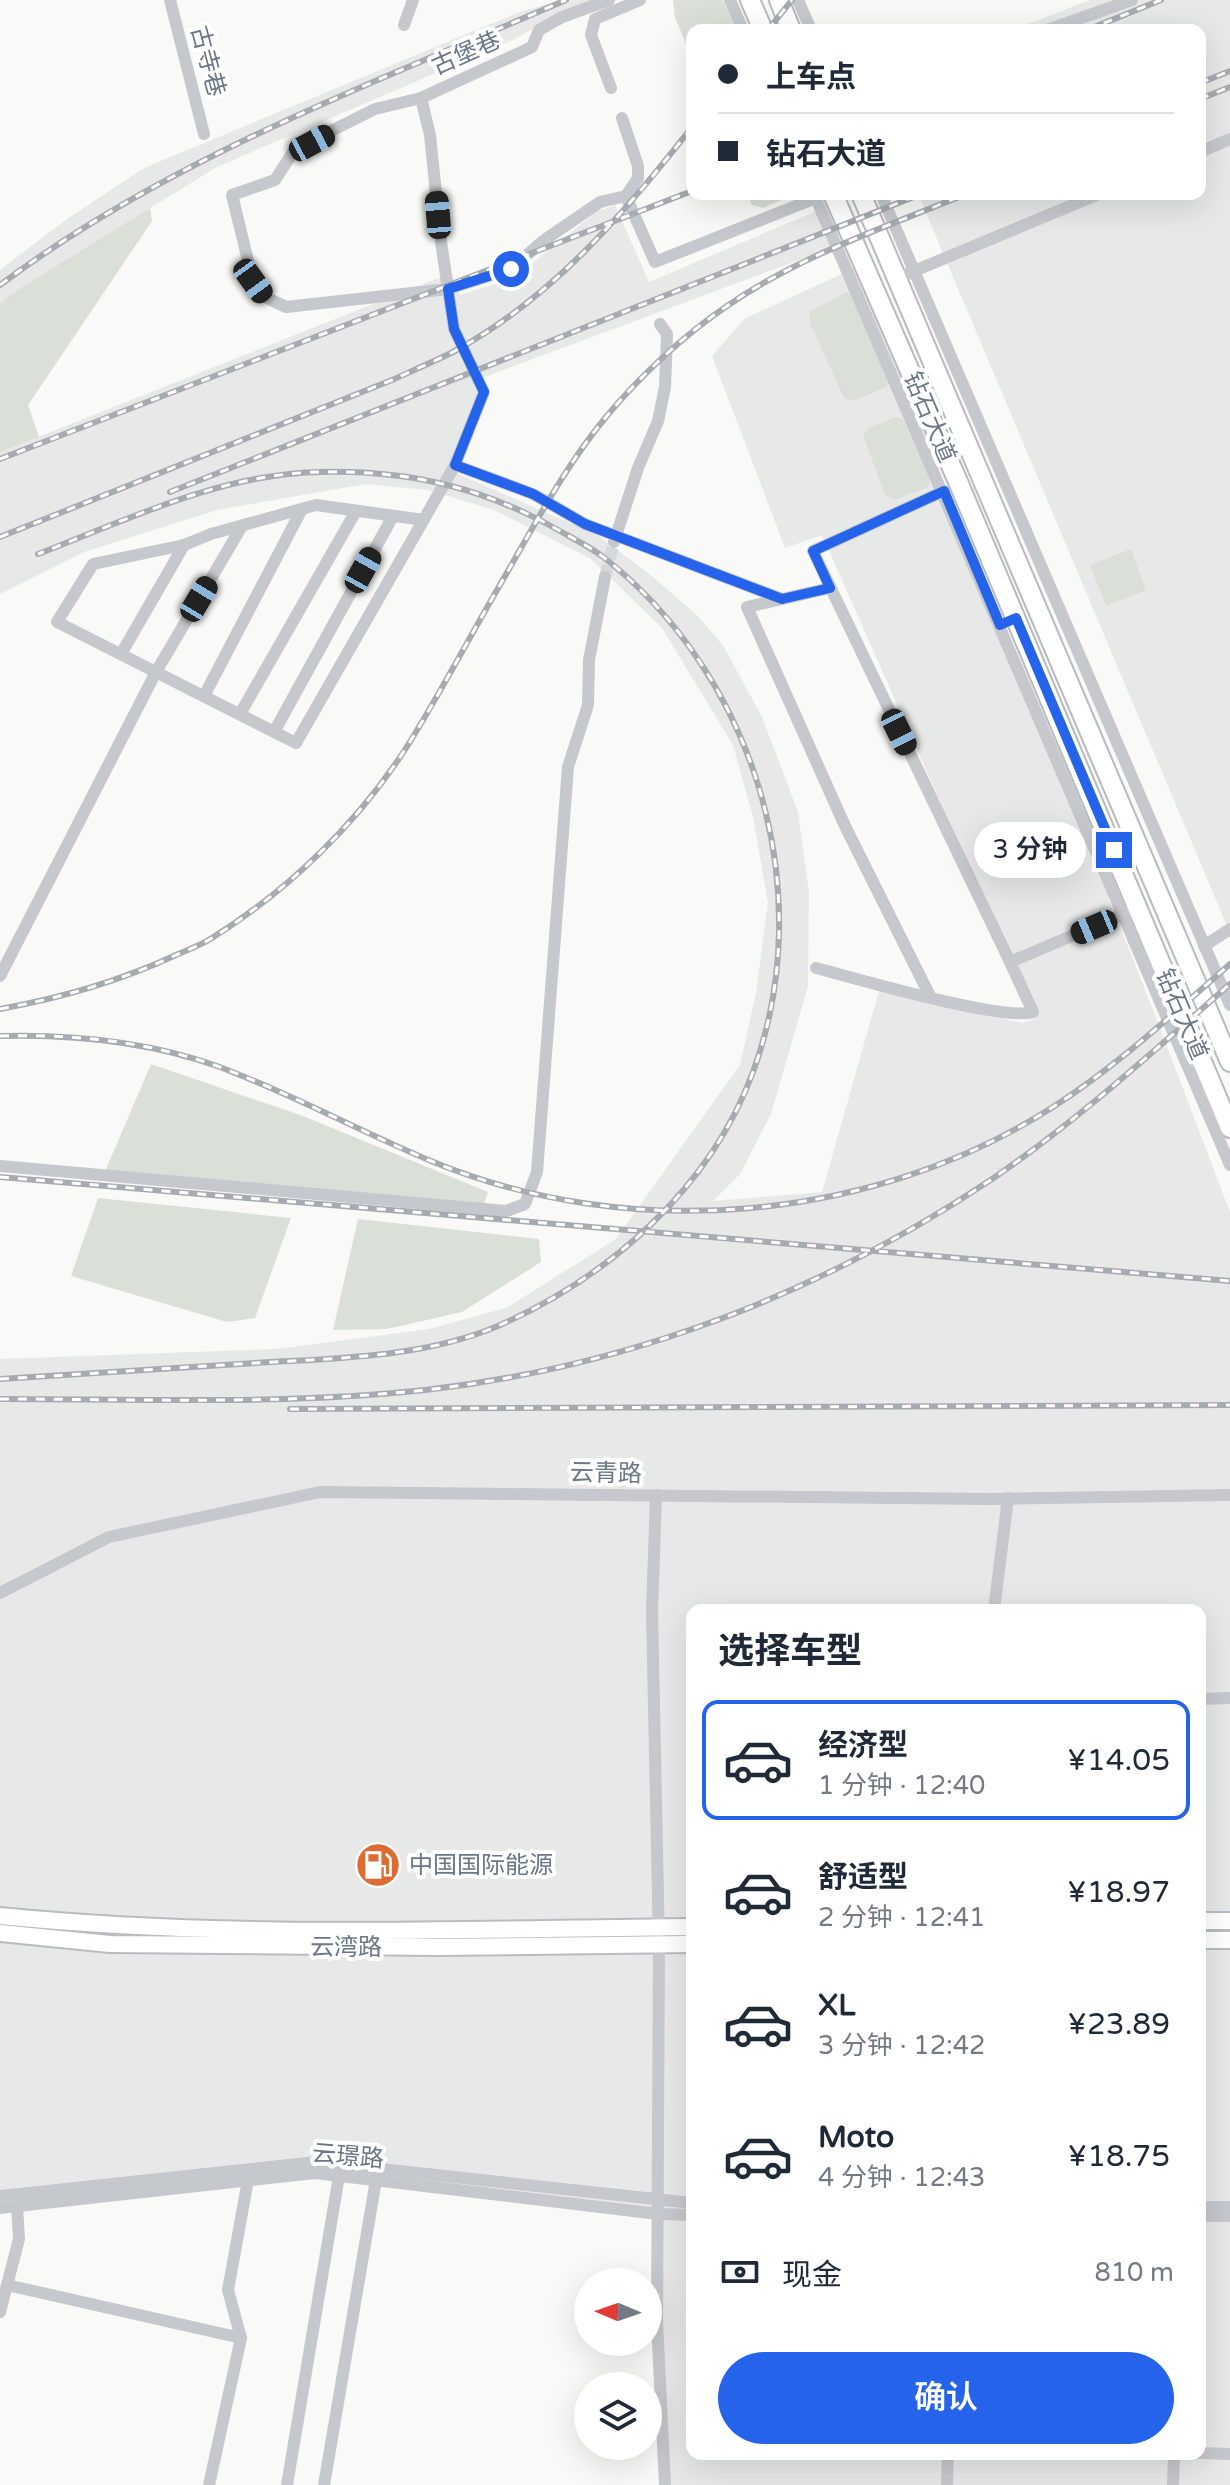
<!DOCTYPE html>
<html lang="zh">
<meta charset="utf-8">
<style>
:root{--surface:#fff;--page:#f2f2f3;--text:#1f2937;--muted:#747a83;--line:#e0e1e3;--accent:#2563eb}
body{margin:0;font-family:"Varela Round","Noto Sans SC",sans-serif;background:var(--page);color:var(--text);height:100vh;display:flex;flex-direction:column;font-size:30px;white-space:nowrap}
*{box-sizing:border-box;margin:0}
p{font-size:26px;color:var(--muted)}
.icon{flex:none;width:44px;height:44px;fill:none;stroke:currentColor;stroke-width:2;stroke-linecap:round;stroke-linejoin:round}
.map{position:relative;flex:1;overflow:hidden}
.panel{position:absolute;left:686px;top:1604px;width:520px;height:856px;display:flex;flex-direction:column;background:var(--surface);border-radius:16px;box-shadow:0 8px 32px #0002}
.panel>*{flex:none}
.banner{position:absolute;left:686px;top:24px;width:520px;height:176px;border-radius:16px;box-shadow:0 8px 32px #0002;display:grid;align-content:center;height:176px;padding:0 32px;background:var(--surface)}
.needle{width:52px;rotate:272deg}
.buttons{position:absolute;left:574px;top:2268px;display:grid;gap:16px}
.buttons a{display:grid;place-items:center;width:88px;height:88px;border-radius:50%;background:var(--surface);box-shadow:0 8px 32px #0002;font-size:40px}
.end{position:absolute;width:36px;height:36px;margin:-18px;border:10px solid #2563eb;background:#fff;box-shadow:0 0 0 4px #fff}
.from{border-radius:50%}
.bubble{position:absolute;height:56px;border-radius:28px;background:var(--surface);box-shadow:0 8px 32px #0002;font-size:26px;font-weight:600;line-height:56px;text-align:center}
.car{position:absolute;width:24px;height:48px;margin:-24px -12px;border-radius:10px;box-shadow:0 0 6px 2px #0007;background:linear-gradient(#222 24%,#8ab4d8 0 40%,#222 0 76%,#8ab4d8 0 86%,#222 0)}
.banner b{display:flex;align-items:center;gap:28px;height:76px;font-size:30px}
.banner b+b{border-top:2px solid var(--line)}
.banner i{width:20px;height:20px;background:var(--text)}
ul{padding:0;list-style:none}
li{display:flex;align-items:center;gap:24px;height:120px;margin:0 16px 12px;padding:0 16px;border:4px solid transparent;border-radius:16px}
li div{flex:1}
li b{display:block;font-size:30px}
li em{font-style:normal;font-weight:600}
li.current{border-color:var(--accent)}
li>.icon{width:72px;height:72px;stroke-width:1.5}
h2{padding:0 32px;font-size:36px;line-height:96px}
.pay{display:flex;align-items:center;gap:20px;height:88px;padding:0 32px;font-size:30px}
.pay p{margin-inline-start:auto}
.primary-button{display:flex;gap:16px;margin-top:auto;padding:16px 32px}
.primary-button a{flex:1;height:92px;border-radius:48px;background:var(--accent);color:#fff;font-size:32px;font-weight:600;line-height:92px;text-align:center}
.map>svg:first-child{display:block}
</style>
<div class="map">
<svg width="1230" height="2485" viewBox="0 0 1230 2485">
<rect width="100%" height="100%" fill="#f9f9f7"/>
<g fill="#e7e8e8" fill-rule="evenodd">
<polygon points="561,0 595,0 557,15 515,39 217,167 20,288 0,303 0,270 67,219 144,168 517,13"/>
<polygon points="1090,0 1230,0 1230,933 918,194 1200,194 1200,30 1012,30"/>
<path d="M615,205L649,282L821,209L837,246L479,379L484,392L452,471L599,536L653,577L698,616L724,647L762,717L798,812L809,893L808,986L771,1114L740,1174L713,1201L822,1192L879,991L1023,1023L1036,1018L822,535L785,548L712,356L744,319L859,266L1155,1015L1230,1212V2485H665L658,2215L315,2173L0,2208V1359L277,1349L429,1329L506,1308L616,1239L740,1065L756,993L768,903L753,817L733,745L662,628L591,559L494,510L428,490L366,484L217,510L84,552L0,594V452L451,273L460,295L514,278L596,212ZM692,1610H1200V2454H692Z"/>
</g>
<g fill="#dae0d8">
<polygon points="673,0 723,0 736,30 692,30 692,59 675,17"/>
<polygon points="747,194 796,194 763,208 752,205"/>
<polygon points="150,208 152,221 28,405 39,437 0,452 0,303 20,288"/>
<polygon points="847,292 853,294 888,380 886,387 854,401 844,398 810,323 810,311"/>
<polygon points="896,417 903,419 930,480 928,487 894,500 885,495 863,435 869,428"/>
<polygon points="1131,549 1146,590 1106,606 1090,565"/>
<polygon points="151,1064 303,1116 488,1192 482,1209 103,1176"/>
<polygon points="98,1198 291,1218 255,1318 227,1322 71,1276"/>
<polygon points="358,1219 539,1239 541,1262 462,1312 387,1329 333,1330"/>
</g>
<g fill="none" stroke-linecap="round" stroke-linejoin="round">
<polyline stroke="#d5d8db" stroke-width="12" stroke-dasharray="12 6" stroke-linecap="butt" points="605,577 614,542"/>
<g stroke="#b8bcc0" stroke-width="20">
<g id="major">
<path d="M0,1916C229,1939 462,1929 692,1927"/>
<polyline points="1200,1921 1230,1921"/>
<polyline points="0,1933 110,1944 438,1947 692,1944"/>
<polyline points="1200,1940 1230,1940"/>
</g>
</g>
<g stroke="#b8bbbe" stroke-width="22">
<g id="highway">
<polyline points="750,0 763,30"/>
<polyline points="779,0 791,30"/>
<polyline points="833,194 959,484 1230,1128"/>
<polyline points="861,194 1230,1062"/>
</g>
</g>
<g stroke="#c5c8cc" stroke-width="12">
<polyline points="170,0 204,134"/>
<polyline points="609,0 562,17 539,30 532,47 421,98 375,109 295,149 275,180 232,195 253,281 265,297 286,307 448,289 511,269 543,241 600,202 626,196 638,178 638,166 622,118"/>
<polyline points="730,0 743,30"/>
<polyline points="798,0 811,30"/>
<polyline points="404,25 413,0"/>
<polyline points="1047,30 1132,0"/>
<polyline points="611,88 591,35 595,19 640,0"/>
<polyline points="421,98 430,135 441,242 454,329 484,392 455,465 533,494 585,524 782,599"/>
<polyline points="1200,152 1230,139"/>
<path d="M814,194C955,517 1089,842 1230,1165"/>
<polyline points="881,194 1230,1005"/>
<polyline points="626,196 655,262 816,198"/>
<polyline points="907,274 1099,194"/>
<polyline points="944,491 813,551 1010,962 1128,912"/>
<polyline points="424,520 316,505 211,534 184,545 93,564 57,622 296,743 455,465"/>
<polyline points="614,542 638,468 658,421 665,387 667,334 660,324"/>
<polyline points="830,588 747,607 845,826 930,996"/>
<polyline points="121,654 184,545"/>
<polyline points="204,696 302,509"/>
<polyline points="240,714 356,511"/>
<polyline points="274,732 393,516"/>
<polyline points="1204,946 1230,929"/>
<path d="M816,968C854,978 1005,1022 1033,1012L1010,962"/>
<polyline points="0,976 156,672 242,526"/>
<polyline points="0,1166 506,1211 525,1204 537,1172 568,767 588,705 589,660 605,577"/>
<polyline points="656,1495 652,1612 659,1944 657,2322 665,2485"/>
<polyline points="0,1593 109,1537 320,1492 990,1499 1230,1495"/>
<polyline points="994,1610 1008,1498"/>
<polyline points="1200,1699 1230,1698"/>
<polyline points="0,2196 316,2162 692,2203"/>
<polyline points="1200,2207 1230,2207"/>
<polyline points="0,2208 315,2173 658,2214 692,2215"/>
<polyline points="1200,2216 1230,2216"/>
<polyline points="7,2285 241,2338 228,2290 248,2180"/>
<polyline points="0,2312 19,2239 17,2206"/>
<polyline points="1200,2453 1230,2454"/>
<polyline points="209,2485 241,2338"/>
<polyline points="287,2485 339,2176"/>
<polyline points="324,2485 376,2180"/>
<polyline points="947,2485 948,2454"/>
<polyline points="1173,2485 1174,2454"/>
</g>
<use href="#major" stroke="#fff" stroke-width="16"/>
<use href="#highway" stroke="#fff" stroke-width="18"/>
<g stroke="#a6abb1" stroke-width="6">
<g id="rail">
<polyline points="768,30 792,0"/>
<polyline points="1087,30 1161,0"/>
<polyline points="1200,83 1230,71"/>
<polyline points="1200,99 1230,87"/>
<path d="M0,285C171,157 372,84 566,0"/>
<polyline points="0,459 692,191"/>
<polyline points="170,492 921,194"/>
<path d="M0,537L392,380C412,371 433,362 453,352C551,299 624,214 692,127"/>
<path d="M0,1009C61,998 120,981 176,955C188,950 201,945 212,938C289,890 359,822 408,745C439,695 467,642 497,590C531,532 562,470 606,417C639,377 684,335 727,306C799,256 886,227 966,194"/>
<path d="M0,1036C74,1034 146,1041 217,1066C290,1093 359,1131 431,1161C629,1243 872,1223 1053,1107C1117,1066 1173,1014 1230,964"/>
<polyline points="0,1177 1230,1281"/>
<path d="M0,1379C85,1374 171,1368 256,1363C337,1358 422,1358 498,1326C609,1277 710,1189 753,1072C820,890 754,674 602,556C591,548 578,541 567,535C489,489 412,470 322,472C223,473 129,519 38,554"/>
<path d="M0,1399C140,1399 286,1405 425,1390C630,1367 824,1292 995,1177C1078,1120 1154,1051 1230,984"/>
<polyline points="290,1409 1230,1405"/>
</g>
</g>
<use href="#rail" stroke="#fff" stroke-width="3" stroke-dasharray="9" stroke-linecap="butt"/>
</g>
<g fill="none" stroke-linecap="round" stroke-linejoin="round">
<polyline stroke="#2563eb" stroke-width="10" points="511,269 448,289 454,329 484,392 455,465 533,494 585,524 782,599 830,588 813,551 944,491 1000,625 1016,618 1114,850"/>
</g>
<defs>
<g id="fuel-disc" transform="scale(2.3)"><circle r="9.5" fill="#dc6c34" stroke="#fff"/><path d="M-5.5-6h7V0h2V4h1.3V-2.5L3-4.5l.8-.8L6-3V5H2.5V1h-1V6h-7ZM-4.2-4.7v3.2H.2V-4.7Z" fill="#fff"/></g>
</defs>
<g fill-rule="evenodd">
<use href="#fuel-disc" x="378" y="1865"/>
</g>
<g text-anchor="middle" stroke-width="8" stroke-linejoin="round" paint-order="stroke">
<g font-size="24" fill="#6a7786" stroke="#fff">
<text transform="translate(466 53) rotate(-24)" y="8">古堡巷</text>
<text transform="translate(208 61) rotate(75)" y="8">古寺巷</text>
<text transform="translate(930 417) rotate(67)" y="8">钻石大道</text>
<text transform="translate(1182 1014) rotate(67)" y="8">钻石大道</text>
<text transform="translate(606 1473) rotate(1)" y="8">云青路</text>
<text x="346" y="1955">云湾路</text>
<text transform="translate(348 2156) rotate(5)" y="8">云璟路</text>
</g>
<g font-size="24" fill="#6a7786" stroke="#fff" text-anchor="start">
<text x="409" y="1873">中国国际能源</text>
</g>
</g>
</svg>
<div class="buttons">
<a><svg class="needle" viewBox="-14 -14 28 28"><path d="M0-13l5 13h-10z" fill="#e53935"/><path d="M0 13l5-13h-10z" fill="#747a83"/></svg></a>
<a><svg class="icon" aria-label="layers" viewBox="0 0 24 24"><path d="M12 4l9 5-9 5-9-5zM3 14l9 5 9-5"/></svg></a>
</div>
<i class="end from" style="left:511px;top:269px"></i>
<i class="end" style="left:1114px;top:850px"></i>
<div class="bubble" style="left:974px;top:822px;width:112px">3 分钟</div>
<i class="car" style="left:312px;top:143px;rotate:62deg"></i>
<i class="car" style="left:438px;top:215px;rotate:355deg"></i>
<i class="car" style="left:253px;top:281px;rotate:144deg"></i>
<i class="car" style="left:363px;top:570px;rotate:29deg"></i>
<i class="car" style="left:199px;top:599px;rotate:31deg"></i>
<i class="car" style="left:899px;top:732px;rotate:154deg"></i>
<i class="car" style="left:1094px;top:927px;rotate:247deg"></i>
<div class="banner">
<b><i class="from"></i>上车点</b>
<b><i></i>钻石大道</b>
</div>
<section class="panel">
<h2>选择车型</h2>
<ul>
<li class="current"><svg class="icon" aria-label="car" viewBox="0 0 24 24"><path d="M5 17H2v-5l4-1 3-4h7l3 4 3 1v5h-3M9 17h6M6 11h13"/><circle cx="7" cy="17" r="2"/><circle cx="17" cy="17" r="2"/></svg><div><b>经济型</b><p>1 分钟 · 12:40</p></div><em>¥14.05</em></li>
<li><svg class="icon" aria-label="car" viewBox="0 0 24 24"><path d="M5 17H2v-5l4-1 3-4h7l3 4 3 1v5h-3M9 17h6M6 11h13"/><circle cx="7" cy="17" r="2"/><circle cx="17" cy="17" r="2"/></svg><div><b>舒适型</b><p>2 分钟 · 12:41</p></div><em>¥18.97</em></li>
<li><svg class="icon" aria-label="car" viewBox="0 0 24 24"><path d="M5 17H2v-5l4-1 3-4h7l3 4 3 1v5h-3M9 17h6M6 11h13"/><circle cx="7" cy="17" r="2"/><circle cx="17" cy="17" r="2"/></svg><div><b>XL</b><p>3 分钟 · 12:42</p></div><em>¥23.89</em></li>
<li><svg class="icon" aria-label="car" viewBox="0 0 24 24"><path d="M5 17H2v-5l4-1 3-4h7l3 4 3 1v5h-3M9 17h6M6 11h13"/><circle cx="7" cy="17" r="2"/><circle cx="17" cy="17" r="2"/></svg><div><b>Moto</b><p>4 分钟 · 12:43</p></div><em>¥18.75</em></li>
</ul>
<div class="pay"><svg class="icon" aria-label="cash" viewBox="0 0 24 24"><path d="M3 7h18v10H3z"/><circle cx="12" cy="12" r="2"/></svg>现金<p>810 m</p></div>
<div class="primary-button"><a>确认</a></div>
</section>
</div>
